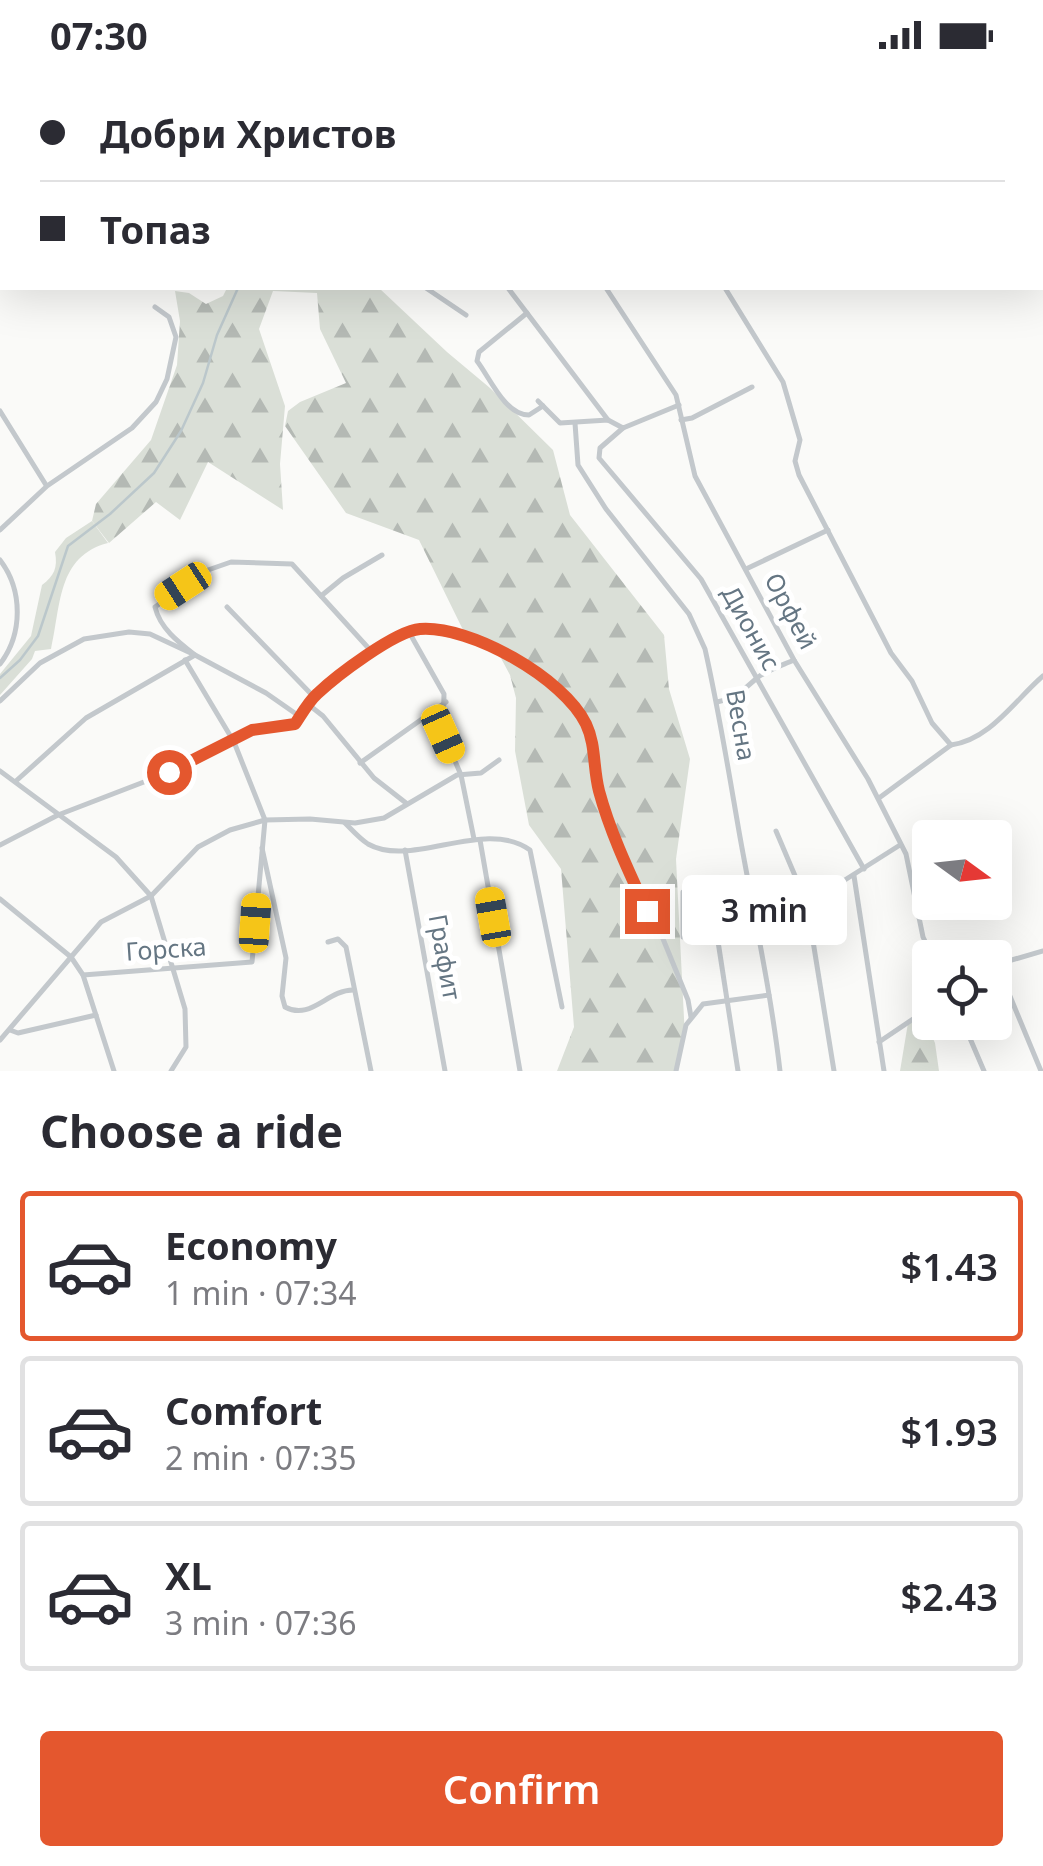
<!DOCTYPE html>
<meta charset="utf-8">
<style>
:root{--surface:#fff;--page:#f7f7f7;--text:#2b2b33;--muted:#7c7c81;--line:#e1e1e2;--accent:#e4572e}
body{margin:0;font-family:"Noto Sans",sans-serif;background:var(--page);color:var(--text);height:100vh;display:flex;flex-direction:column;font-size:38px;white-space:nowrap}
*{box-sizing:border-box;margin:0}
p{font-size:32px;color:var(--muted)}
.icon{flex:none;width:55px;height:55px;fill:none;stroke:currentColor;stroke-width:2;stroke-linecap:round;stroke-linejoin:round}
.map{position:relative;height:1001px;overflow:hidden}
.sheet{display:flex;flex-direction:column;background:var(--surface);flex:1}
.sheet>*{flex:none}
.top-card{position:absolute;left:0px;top:0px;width:1045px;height:220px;box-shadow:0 10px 40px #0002;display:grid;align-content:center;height:220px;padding:0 40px;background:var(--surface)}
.needle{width:65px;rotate:105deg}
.controls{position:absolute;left:912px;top:750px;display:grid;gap:20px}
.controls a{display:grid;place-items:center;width:100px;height:100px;border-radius:10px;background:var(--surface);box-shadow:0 10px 40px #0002;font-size:50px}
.end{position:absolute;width:45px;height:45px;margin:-22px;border:12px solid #e4572e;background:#fff;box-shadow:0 0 0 5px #fff}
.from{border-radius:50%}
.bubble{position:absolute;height:70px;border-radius:10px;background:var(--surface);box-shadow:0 10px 40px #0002;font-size:32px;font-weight:600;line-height:70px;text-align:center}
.car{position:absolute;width:30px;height:60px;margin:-30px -15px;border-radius:12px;box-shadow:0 0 8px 2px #0007;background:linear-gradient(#f5c518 24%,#345 0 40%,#f5c518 0 76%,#345 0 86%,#f5c518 0)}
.top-card b{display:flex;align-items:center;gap:35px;height:95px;font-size:38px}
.top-card b+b{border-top:2px solid var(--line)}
.top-card i{width:25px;height:25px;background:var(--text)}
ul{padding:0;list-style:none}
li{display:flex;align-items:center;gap:30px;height:150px;margin:0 20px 15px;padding:0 20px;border:5px solid var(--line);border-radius:10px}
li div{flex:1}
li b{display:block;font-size:38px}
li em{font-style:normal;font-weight:600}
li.on{border-color:var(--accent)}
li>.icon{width:90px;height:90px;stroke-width:1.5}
h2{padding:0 40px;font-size:45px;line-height:120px}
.primary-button{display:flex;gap:20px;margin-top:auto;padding:20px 40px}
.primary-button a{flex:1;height:115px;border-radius:10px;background:var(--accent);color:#fff;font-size:40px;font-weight:600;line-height:115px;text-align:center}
.status{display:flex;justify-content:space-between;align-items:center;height:70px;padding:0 50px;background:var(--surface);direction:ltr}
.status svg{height:28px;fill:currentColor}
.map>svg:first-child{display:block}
</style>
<div class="status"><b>07:30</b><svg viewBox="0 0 49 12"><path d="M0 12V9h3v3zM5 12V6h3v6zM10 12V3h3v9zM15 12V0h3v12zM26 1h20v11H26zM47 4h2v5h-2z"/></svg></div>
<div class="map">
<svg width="1043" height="1001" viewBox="0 0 1043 1001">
<defs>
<pattern id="forest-firs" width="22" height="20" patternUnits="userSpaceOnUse" patternTransform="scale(2.5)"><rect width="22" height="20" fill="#dadfd7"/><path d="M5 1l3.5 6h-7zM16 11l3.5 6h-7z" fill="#b4b9b4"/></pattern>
</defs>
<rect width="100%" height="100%" fill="#fafaf8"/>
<path fill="#dadfd7" d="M92,451L108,473C57,486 61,536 51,579L35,581L32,589L0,625V604L31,566L42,515C54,506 58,498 55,482L66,468Z"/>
<g fill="url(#forest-firs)">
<polygon points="227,218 379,218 447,282 490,318 553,380 570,445 664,565 669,619 690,689 676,789 685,968 677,1001 557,1001 574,957 561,799 529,755 515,681 516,628 510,605 495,577 465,564 419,470 346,443 285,356 288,341 300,332 346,313 320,259 317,223 273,221 259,259 285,336 280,394 283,440 208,392 180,450 156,432 109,473 92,451 96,434 151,370 177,295 180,251 175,221 189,223 206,234 223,226"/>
<polygon points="922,943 935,973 939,1001 900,1001 908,953"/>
</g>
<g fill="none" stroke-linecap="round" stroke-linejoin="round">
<polyline stroke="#bbc7cb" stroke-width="2.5" points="0,608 20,590 38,566 68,476 110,444 154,403 181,361 203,313 217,265 238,218"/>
<g stroke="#c3c8cc" stroke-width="5">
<polyline points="533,0 542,0"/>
<polyline points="580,0 581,2"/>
<polyline points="416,2 417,0"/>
<polyline points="426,218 466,245"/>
<polyline points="508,218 608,350"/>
<polyline points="606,218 676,325 695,406 794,590 868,709 906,784 923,867 933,888"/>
<polyline points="725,218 783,312 800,370 795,391 799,405 891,583 912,611 932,653 951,675"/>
<path d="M527,243L479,282L477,291C490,308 505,345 529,345L543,336"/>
<polyline points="538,331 560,353 608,350 623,358 679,335"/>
<polyline points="0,341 46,415"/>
<polyline points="681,350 692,348 752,317"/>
<path d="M575,353L578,395L606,439L689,544L705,579C719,641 729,704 740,767C754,845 771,923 780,1001"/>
<polyline points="623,358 600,378 599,388 701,509 864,799"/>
<polyline points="0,460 47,416 132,358 156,332 167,309 176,267 169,247 155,237"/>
<path d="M0,490C23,520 23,564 0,594"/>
<polyline points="746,499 828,460"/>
<polyline points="321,526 343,508 382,485"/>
<polyline points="227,537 313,626"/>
<polyline points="409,562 444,624 443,663 461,705 474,769"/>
<polyline points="0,631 40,593 84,569 129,562 150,564 195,585 266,623 299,646"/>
<path d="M717,632C737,628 743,620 757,608C767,600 783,595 794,590"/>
<polyline points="309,635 323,646 374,708 406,733"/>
<polyline points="360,693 446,632"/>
<polyline points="0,701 116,787 151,826 185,939 186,977 171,1001"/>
<path d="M16,711L86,648L195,585C178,572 160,558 155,537L208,500L231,492L292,494L372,582"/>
<path d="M879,728L951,675C990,670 1015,630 1043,606"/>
<path d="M345,753C352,760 360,769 368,774C412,799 484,747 530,780L562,937"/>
<polyline points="776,761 807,834 834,1001"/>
<polyline points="480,770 520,1001"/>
<polyline points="0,775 58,745 196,692 251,660 295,654 313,626 372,582 419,559 485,572 545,608 585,650 592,672 599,721 617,776 647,841 661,864 688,930 691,947"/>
<path d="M262,778L286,888L282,926L285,937C311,951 327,920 353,920"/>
<polyline points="405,780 445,1001"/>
<polyline points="854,806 884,1001"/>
<polyline points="0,829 71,887 83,905 114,1001"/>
<polyline points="713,839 738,1001"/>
<polyline points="683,867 683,822 760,860 807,834 900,775"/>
<polyline points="328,872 338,869 346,877 371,1001"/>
<polyline points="998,894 1043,881"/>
<polyline points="997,895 1041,1001"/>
<polyline points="83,905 252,892 265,750 234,672 185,590"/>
<polyline points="963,952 984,1001"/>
<polyline points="10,960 18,963 96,945"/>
<polyline points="0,970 101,852 151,826 198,777 230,760 265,750 310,749 355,753 384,748 457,705 481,703 499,690"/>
<polyline points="879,972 922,943"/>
<polyline points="676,1001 686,955 703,934 769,925"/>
</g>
</g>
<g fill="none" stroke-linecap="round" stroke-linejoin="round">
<path stroke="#e4572e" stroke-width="12" d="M169,702L252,660L295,654C301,645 309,631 317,624C336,606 395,561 420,559C470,555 564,608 586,654C596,675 593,698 599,721C610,762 629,802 647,841"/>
</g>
<g text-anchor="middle" stroke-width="10" stroke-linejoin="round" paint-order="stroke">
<g font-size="25" fill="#657683" stroke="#fff">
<text transform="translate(791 541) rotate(62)" y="9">Орфей</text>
<text transform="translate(751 558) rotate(61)" y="9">Дионис</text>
<text transform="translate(741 655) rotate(80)" y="9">Весна</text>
<text transform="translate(166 879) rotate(-4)" y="9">Горска</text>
<text transform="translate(445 887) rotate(80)" y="9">Графит</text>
</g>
</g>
</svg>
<div class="controls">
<a><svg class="needle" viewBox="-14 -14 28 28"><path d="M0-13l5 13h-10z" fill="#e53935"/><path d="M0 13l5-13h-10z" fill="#7c7c81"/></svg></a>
<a><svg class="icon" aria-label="locate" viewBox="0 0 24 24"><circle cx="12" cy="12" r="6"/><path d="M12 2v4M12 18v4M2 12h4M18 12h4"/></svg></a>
</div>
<i class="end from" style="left:169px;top:702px"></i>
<i class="end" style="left:647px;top:841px"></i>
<div class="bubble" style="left:682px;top:805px;width:165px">3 min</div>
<i class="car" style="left:183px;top:516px;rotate:237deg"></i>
<i class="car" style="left:443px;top:664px;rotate:156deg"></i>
<i class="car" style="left:493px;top:847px;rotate:350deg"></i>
<i class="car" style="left:255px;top:853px;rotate:4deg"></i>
<div class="top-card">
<b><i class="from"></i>Добри Христов</b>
<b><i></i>Топаз</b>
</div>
</div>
<section class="sheet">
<h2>Choose a ride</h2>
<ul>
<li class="on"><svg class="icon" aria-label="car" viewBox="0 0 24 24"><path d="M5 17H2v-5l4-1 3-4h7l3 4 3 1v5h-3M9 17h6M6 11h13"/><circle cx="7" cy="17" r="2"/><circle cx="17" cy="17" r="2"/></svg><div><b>Economy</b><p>1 min · 07:34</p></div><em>$1.43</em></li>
<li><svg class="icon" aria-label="car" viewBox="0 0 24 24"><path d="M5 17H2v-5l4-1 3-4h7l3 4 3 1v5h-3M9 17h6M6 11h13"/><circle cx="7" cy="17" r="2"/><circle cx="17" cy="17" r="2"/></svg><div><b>Comfort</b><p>2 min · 07:35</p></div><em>$1.93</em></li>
<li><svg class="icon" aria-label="car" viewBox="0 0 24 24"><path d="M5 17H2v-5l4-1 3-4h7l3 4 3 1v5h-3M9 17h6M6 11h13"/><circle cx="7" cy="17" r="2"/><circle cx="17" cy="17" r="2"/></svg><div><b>XL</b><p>3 min · 07:36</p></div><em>$2.43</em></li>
</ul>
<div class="primary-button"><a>Confirm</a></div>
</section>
